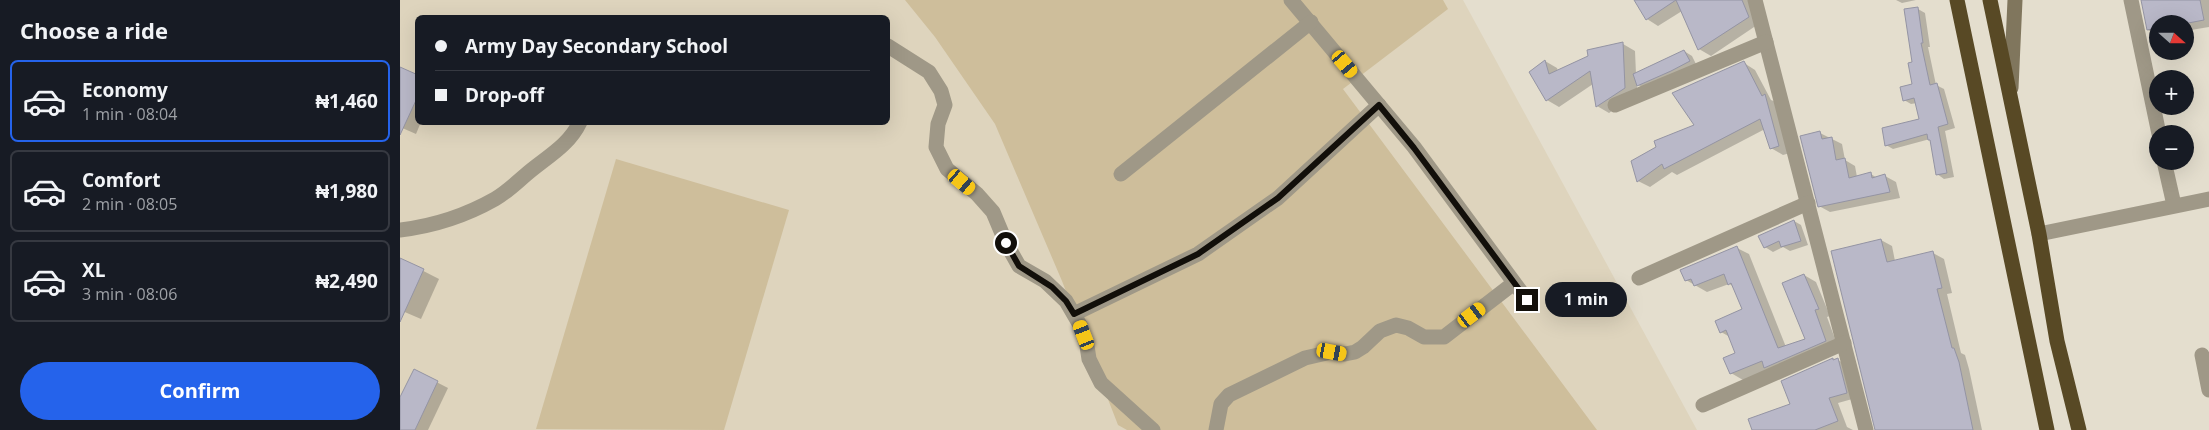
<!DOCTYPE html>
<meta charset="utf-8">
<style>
:root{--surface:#171b24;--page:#242831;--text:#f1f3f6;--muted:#9ea1a6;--line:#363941;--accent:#2563eb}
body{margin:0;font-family:"Open Sans",sans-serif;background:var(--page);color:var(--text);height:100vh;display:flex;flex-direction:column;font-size:19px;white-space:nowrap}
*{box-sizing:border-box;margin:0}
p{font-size:16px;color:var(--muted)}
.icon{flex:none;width:28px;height:28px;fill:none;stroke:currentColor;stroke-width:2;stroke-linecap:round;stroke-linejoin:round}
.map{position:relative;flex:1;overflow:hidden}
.panel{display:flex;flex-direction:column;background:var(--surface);width:400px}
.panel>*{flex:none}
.hud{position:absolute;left:15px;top:15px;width:475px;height:110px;border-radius:8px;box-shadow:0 5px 20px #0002;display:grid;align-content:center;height:110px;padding:0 20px;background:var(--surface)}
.needle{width:32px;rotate:111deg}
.buttons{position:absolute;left:1749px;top:15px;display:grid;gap:10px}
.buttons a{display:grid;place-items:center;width:45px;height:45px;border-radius:50%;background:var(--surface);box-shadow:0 5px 20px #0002;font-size:25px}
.end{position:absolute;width:22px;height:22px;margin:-11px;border:6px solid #120f0a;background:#fff;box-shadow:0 0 0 2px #fff}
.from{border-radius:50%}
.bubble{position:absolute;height:35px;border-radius:18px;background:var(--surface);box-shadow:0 5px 20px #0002;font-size:16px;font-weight:700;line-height:35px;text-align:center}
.car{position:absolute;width:15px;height:30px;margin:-15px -8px;border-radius:6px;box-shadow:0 0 4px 1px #0007;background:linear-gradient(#f5c518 24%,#345 0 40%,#f5c518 0 76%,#345 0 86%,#f5c518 0)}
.hud b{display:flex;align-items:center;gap:18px;height:48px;font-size:19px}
.hud b+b{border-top:1px solid var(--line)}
.hud i{width:12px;height:12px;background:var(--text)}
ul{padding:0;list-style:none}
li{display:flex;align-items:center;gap:15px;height:82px;margin:0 10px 8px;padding:0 10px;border:2px solid var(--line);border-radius:8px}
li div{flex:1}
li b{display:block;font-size:19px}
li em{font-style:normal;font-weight:700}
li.on{border-color:var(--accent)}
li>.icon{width:45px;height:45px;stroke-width:1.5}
h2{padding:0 20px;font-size:22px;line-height:60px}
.primary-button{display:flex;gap:10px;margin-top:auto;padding:10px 20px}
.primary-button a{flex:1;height:58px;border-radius:30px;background:var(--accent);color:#fff;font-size:20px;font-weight:700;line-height:58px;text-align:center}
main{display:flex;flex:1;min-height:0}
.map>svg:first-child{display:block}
</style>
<main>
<section class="panel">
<h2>Choose a ride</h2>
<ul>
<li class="on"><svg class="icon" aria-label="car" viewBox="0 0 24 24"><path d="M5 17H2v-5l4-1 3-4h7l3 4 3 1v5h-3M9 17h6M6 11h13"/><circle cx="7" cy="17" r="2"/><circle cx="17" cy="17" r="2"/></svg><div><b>Economy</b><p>1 min · 08:04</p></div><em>₦1,460</em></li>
<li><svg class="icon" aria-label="car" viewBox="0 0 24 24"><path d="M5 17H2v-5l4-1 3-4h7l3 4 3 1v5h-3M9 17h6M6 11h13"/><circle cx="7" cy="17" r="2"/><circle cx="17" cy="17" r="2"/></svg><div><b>Comfort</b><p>2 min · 08:05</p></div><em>₦1,980</em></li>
<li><svg class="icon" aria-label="car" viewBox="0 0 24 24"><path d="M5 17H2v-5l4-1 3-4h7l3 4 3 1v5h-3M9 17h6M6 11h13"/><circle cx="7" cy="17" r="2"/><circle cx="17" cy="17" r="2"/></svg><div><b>XL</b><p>3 min · 08:06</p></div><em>₦2,490</em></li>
</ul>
<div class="primary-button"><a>Confirm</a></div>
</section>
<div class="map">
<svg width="1809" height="430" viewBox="0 0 1809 430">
<rect width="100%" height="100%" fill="#e4dece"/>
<path fill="#ded4bd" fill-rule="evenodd" d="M0,0H1063L1297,430H0ZM18,18H488V122H18Z"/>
<g fill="#cebe9b">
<polygon points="505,0 1043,0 1048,9 943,89 1197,430 727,430 718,425 662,281 595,124 535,37"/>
<polygon points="216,159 389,210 324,430 136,429"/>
</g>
<g fill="#0003">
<polygon points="1236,0 1351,0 1360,23 1311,56 1299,49 1282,11 1258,26 1247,19"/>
<polygon points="1496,0 1516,0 1502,3"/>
<polygon points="1742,0 1809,0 1809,27 1785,31 1785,24 1758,24 1758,35 1748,30"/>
<polygon points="1518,9 1525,13 1530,47 1528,47 1536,85 1544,89 1555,128 1545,131 1554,177 1544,179 1537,174 1530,139 1493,149 1486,145 1520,120 1517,103 1511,104 1504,100 1513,85"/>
<polygon points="1223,44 1235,51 1236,74 1284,51 1292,56 1297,66 1246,90 1237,84 1237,94 1209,113 1197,106 1193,84 1159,107 1147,100 1145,61 1157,68 1158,71 1189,57 1188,51"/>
<polygon points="1344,63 1355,70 1371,100 1376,102 1390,153 1383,155 1371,148 1365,129 1277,175 1272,172 1250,187 1238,181 1296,126"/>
<polygon points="0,69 18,77 18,122 21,122 16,134 0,127"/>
<polygon points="1420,133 1442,144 1445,160 1455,166 1457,177 1471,174 1477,178 1485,176 1496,182 1500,198 1430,212 1419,206"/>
<polygon points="1394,221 1401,225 1408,245 1390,251 1383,247 1373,252 1365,247"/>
<polygon points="1481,240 1492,246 1495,261 1533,253 1544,259 1552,293 1547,294 1561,353 1565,355 1569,369 1582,430 1477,430 1433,252"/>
<polygon points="1337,248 1349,254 1386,347 1406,339 1404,275 1416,282 1430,316 1427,317 1438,347 1343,380 1331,373 1336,354 1330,337 1321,332 1343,310 1333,286 1329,284 1307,292 1286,280"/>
<polygon points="0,259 39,279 21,319 0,310"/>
<polygon points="1432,360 1438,360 1447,365 1456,398 1438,403 1447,427 1453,430 1353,430 1391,405"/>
<polygon points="15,371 48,388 28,430 0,430 0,400"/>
</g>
<g fill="#b9b8c8" stroke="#9494a3">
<polygon points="1234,0 1342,0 1349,17 1298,50 1276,0 1246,20"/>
<polygon points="1741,0 1800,0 1804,20 1783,24 1758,24 1758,28 1747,30"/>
<polygon points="1518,7 1523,43 1521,43 1530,85 1537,83 1548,124 1538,127 1547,173 1536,175 1530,140 1528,140 1527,134 1485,146 1482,128 1519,119 1514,98 1503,101 1500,87 1512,84 1508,63 1512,62 1504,9"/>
<polygon points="1223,42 1225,88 1196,107 1190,71 1146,101 1129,72 1145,60 1149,74 1188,56 1187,50"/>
<polygon points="1284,50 1290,61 1271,71 1237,86 1233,74"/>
<polygon points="1344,61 1362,96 1365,94 1379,146 1370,149 1360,119 1264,169 1262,164 1237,182 1231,161 1256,147 1254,141 1294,125 1272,93"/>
<polygon points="0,67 18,75 18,96 0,135"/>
<polygon points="1420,131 1422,139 1432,137 1436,160 1445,158 1449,178 1471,172 1472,178 1485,174 1490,192 1418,207 1400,136"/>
<polygon points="1394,220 1401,241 1381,247 1379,241 1364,248 1358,236"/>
<polygon points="1481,239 1487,262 1533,251 1542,288 1537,289 1552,348 1554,348 1559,362 1573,430 1475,430 1431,251"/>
<polygon points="1337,246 1378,348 1405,339 1382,283 1404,274 1419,309 1415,310 1426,341 1364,368 1362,361 1330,374 1323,358 1335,353 1326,330 1320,333 1315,321 1342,309 1331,283 1328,285 1324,274 1294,286 1291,279 1285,281 1280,270"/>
<polygon points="0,258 24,269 0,322"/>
<polygon points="1433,358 1433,360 1438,358 1447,393 1429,398 1438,421 1415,430 1352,430 1348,419 1390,404 1381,381"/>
<polygon points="14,369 38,381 15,430 0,430 0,397"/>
</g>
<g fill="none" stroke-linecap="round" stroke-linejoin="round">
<g stroke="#9f9887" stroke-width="15">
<polyline points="891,0 1014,147 1127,300"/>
<polyline points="1355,0 1466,430"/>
<polyline points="1731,0 1759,134"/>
<polyline points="488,46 529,72 541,91 545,105 538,124 536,147 547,169 577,194 593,212 606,243 619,266 645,281 666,301 680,325 687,346 689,359 701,383 753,430"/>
<polyline points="1215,105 1366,42"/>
<polyline points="1764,161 1774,205"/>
<polyline points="721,174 911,22"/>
<path d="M0,230C34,226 65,216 95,199C109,191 121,178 134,168C152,154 170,143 180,122"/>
<polyline points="1639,234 1809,199"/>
<polyline points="1239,278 1408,203"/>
<polyline points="674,314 798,254 878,198 979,105"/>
<polyline points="1802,355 1809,390"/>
<polyline points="1303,405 1444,343"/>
<polyline points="816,430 821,404 829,395 905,358 931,352 945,354 955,352 963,347 980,331 996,325 1008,328 1024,337 1044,337 1114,283"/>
</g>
<polyline stroke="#80765d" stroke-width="15" points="1611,88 1615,0"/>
<g stroke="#584925" stroke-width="15">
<polyline points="1557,0 1647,430"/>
<polyline points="1590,0 1639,234 1657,341 1679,430"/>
</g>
</g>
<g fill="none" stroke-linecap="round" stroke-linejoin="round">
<polyline stroke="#120f0a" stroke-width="6" points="606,243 619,266 652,287 666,301 674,314 798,254 878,198 979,105 1014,148 1127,300"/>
</g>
</svg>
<div class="buttons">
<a><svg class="needle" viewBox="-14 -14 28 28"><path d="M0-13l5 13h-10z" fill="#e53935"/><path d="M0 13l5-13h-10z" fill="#9ea1a6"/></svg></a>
<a>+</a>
<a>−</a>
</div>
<i class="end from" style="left:606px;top:243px"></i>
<i class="end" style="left:1127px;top:300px"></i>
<div class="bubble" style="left:1145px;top:282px;width:82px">1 min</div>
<i class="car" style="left:945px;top:64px;rotate:140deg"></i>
<i class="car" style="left:562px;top:182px;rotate:130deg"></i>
<i class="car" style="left:1072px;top:315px;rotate:53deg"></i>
<i class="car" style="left:684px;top:335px;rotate:339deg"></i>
<i class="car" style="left:932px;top:352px;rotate:100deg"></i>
<div class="hud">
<b><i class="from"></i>Army Day Secondary School</b>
<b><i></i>Drop-off</b>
</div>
</div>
</main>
